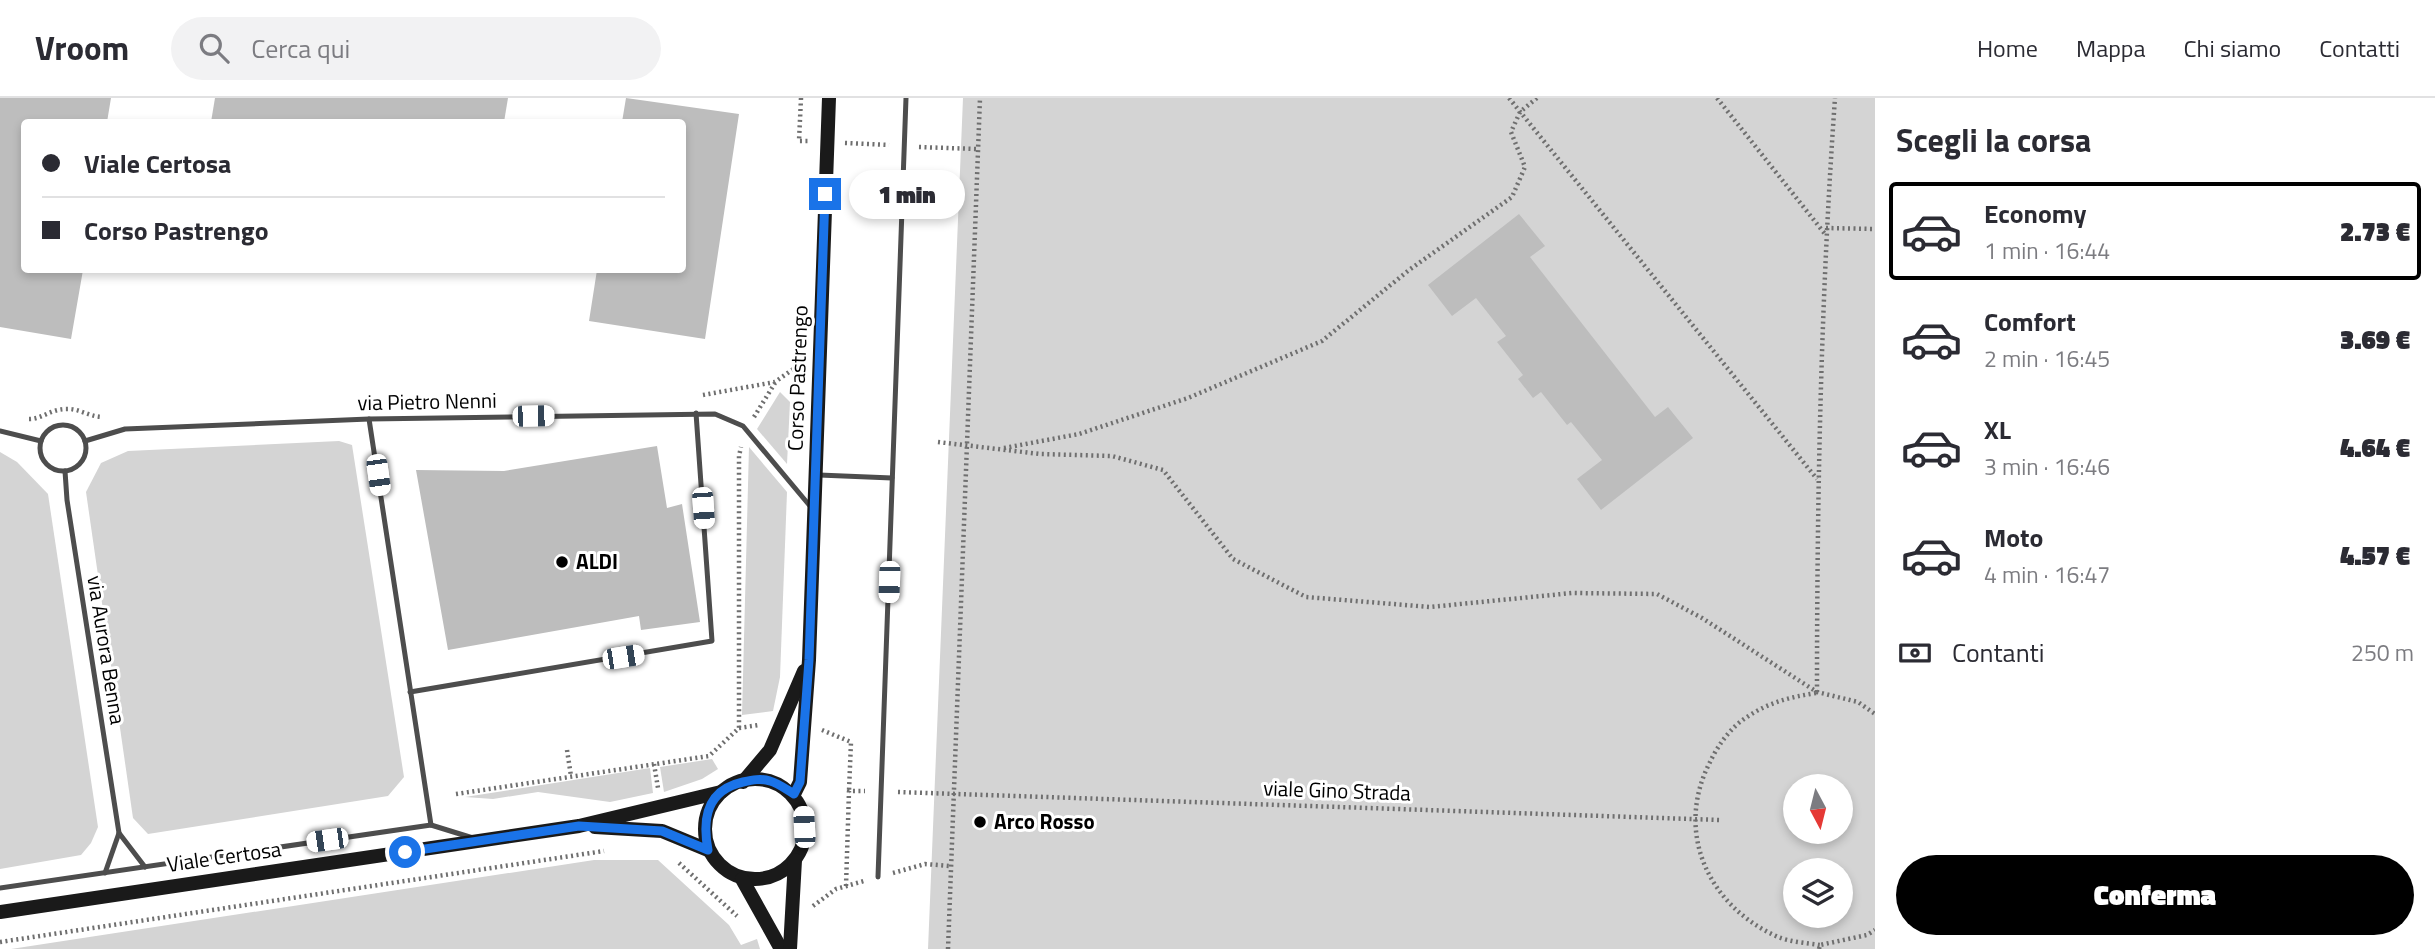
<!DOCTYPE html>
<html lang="it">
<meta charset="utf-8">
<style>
:root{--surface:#fff;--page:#f2f2f3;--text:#2b2b33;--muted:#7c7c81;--line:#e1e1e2;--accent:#000}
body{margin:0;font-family:"Titillium Web",sans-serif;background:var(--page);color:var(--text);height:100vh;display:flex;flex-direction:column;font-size:26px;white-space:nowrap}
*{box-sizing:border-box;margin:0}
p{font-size:23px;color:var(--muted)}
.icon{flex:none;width:38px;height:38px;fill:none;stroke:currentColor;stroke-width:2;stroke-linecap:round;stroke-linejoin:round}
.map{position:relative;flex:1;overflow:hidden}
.drawer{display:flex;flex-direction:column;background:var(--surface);width:560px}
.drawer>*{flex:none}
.top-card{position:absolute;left:21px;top:21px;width:665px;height:154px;border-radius:7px;box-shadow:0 4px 10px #0003;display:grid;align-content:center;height:154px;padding:0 21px;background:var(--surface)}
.needle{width:46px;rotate:173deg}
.fabs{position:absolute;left:1783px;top:676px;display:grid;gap:14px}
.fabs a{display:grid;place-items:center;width:70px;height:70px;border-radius:50%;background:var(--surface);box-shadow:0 4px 10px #0003;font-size:35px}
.end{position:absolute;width:32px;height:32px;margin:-16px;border:9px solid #1a73e8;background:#fff;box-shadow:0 0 0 4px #fff}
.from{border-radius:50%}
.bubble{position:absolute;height:49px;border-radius:24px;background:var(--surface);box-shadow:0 4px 10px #0003;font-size:23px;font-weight:800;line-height:49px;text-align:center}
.car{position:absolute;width:21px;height:42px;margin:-21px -10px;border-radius:9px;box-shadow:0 0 5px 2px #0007;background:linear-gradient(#fff 24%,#345 0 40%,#fff 0 76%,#345 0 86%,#fff 0)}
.top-card b{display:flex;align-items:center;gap:24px;height:66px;font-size:26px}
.top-card b+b{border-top:2px solid var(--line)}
.top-card i{width:18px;height:18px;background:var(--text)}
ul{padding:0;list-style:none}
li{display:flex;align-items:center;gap:21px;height:98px;margin:0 14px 10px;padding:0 7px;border:4px solid transparent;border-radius:7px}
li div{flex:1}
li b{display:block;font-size:26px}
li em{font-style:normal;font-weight:800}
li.active{border-color:var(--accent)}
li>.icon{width:63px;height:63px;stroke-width:1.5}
h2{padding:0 21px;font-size:32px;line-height:84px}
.pay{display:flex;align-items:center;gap:18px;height:77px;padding:0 21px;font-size:26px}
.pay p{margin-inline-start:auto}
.primary-button{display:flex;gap:14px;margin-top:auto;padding:14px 21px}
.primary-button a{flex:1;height:80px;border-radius:42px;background:var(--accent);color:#fff;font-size:28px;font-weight:800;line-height:80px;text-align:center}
header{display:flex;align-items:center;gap:42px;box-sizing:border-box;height:98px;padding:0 35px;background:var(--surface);border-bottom:2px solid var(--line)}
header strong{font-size:33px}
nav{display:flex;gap:38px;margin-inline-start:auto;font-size:24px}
.search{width:490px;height:63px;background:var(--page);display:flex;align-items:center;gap:18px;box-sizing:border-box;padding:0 24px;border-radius:38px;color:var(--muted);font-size:26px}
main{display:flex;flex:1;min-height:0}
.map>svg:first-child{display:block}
</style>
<header>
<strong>Vroom</strong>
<div class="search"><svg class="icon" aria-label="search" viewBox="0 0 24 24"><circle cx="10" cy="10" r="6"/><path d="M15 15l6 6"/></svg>Cerca qui</div>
<nav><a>Home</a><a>Mappa</a><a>Chi siamo</a><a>Contatti</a></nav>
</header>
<main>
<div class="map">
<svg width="1875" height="851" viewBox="0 0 1875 851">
<rect width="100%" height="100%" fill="#fff"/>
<g fill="#d4d4d4" fill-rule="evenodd">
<path d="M963,0H1875V851H928ZM1796,688H1841V733H1796ZM1796,772H1841V817H1796Z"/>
<polygon points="780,294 790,304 787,366 757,331"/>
<polygon points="339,343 352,347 404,679 388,698 148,736 133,720 86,394 101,365 128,353"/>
<polygon points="749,349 787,394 780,579 773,613 742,617"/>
<polygon points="0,354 17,364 48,396 98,729 91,745 81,757 0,771"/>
<polygon points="712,661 718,671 702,681 664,694 660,669"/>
<polygon points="650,670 653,695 610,704 538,694 493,701 465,699"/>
<polygon points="594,762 658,762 729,827 741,847 757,841 760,851 11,851"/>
</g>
<g fill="#bdbdbd">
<polygon points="0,0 111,0 107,24 24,24 24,172 83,172 71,241 0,229"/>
<polygon points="215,0 508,0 504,24 211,24"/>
<polygon points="626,0 739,16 705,241 589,223 597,172 682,172 682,24 622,24"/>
<polygon points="1519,116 1545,148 1530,159 1655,319 1668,309 1693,340 1601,412 1577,381 1602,362 1571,324 1567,327 1541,294 1533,300 1518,281 1523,277 1497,244 1506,238 1476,200 1452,218 1428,187"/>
<polygon points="657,348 667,410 682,406 700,524 641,532 639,518 448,552 416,372 504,373"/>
</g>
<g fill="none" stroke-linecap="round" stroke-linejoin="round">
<g stroke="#6f6f6f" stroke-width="4.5" stroke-dasharray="2 3.5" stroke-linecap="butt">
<polyline points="801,0 799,43 809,43"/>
<polyline points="1509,0 1817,381"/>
<polyline points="1717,0 1825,136"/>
<polyline points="845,45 889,47"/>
<polyline points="919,49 977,51"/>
<polyline points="1826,130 1875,131"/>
<polyline points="703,297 775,284 799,267"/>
<polyline points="754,319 775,285"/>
<path d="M29,321C42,321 51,311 66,311C79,310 89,319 103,319"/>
<polyline points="938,344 1040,356 1112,358 1163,372 1233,461 1306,499 1430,509 1572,495 1657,496 1702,520 1817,594 1858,604 1875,616"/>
<polyline points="1004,350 1079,336 1188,300 1322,243 1409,172 1512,99 1525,69 1511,34 1520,14 1537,0"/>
<path d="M1817,594C1817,395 1821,198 1835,0"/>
<path d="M1816,595C1791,599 1769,604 1747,619C1731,629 1718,647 1710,664C1674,734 1708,808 1778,839C1790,844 1807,845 1820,847"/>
<polyline points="739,630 759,627"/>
<polyline points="822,632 851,644 849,693"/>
<polyline points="567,652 571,678"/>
<polyline points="654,666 658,690"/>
<polyline points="898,694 1720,722"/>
<polyline points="456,696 709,658 739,630 739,358 741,349"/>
<polyline points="679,765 737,818"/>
<polyline points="893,775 925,766 950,768"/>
<polyline points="846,788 849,693 865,693"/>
<polyline points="813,808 836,791 864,783"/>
<polyline points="0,844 604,753"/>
<polyline points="948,851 980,0"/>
<polyline points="1819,851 1820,847 1867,837 1875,832"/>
</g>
<g stroke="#4d4d4d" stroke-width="5">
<polyline points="369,321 431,727"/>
<circle cx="63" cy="350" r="23"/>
<polyline points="0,333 41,343"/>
<polyline points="85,343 125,331 369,321 715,316 743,328 810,408"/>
<polyline points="65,373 67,402 119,735 145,769"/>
<polyline points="819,377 892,380"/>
<polyline points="410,594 712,543 696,315"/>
<polyline points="105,775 119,735"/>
<polyline points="878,779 906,0"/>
<polyline points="0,790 431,727 473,740"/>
</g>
<g stroke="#1a1a1a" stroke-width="14">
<circle cx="755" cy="731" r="50"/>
<polyline points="743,684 770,652 804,573"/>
<polyline points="794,696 800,684 809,562 829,0"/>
<polyline points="595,729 662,733 708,752"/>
<polyline points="742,781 781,851"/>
<polyline points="0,814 579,728 721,694"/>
<polyline points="790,851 795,762"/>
</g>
</g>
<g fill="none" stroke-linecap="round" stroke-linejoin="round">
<path stroke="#1a73e8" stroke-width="9" d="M405,754L579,728L662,733L708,752C702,720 707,692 743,684C752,682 761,680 770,683C778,685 787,692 794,696L800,684L809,562L825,96"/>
</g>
<g fill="#000" stroke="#fff" stroke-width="2.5">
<circle cx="562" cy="464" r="7"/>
<circle cx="980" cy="724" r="7"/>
</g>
<g text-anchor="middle" stroke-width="6" stroke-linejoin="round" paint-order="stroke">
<g font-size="21" fill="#000" stroke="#fff">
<text transform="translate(798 280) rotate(-88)" y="7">Corso Pastrengo</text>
<text transform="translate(427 304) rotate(-1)" y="7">via Pietro Nenni</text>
<text transform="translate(106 552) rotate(81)" y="7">via Aurora Benna</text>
<text transform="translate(1337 693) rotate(2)" y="7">viale Gino Strada</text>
<text transform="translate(224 759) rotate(-8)" y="7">Viale Certosa</text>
</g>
<g font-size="21" font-weight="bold" fill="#000" stroke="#fff" text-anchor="start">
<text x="576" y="471">ALDI</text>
<text x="994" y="731">Arco Rosso</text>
</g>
</g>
</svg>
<div class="fabs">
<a><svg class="needle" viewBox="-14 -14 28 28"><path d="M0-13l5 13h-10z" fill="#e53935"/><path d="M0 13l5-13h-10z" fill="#7c7c81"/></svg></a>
<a><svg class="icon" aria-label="layers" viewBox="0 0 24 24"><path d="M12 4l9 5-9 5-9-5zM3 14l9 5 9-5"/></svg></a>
</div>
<i class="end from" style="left:405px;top:754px"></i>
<i class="end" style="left:825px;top:96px"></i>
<div class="bubble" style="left:849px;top:72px;width:116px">1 min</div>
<i class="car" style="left:533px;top:318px;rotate:89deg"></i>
<i class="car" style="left:378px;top:377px;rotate:172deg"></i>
<i class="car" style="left:703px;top:410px;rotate:176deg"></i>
<i class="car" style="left:889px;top:484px;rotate:182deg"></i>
<i class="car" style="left:623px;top:559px;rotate:81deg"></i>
<i class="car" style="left:804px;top:729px;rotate:357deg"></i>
<i class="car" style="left:327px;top:742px;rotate:262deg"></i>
<div class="top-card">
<b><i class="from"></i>Viale Certosa</b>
<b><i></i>Corso Pastrengo</b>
</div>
</div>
<section class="drawer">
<h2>Scegli la corsa</h2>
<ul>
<li class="active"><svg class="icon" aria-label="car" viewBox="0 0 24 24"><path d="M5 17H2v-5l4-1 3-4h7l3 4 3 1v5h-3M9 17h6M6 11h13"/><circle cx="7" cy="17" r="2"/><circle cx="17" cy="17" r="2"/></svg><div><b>Economy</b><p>1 min · 16:44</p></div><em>2.73 €</em></li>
<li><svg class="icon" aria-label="car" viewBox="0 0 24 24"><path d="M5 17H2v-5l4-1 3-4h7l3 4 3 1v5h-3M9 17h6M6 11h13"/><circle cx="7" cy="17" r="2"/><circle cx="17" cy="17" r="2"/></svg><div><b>Comfort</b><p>2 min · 16:45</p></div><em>3.69 €</em></li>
<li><svg class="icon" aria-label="car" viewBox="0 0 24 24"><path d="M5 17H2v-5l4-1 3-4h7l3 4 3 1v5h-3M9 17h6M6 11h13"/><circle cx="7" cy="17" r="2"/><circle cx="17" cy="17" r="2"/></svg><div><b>XL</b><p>3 min · 16:46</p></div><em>4.64 €</em></li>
<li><svg class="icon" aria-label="car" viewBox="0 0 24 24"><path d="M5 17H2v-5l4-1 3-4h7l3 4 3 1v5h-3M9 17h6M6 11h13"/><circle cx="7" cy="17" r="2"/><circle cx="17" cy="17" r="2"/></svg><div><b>Moto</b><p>4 min · 16:47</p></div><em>4.57 €</em></li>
</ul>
<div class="pay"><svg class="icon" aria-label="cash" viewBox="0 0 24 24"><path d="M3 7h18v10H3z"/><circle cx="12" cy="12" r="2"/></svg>Contanti<p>250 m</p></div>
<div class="primary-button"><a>Conferma</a></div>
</section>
</main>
